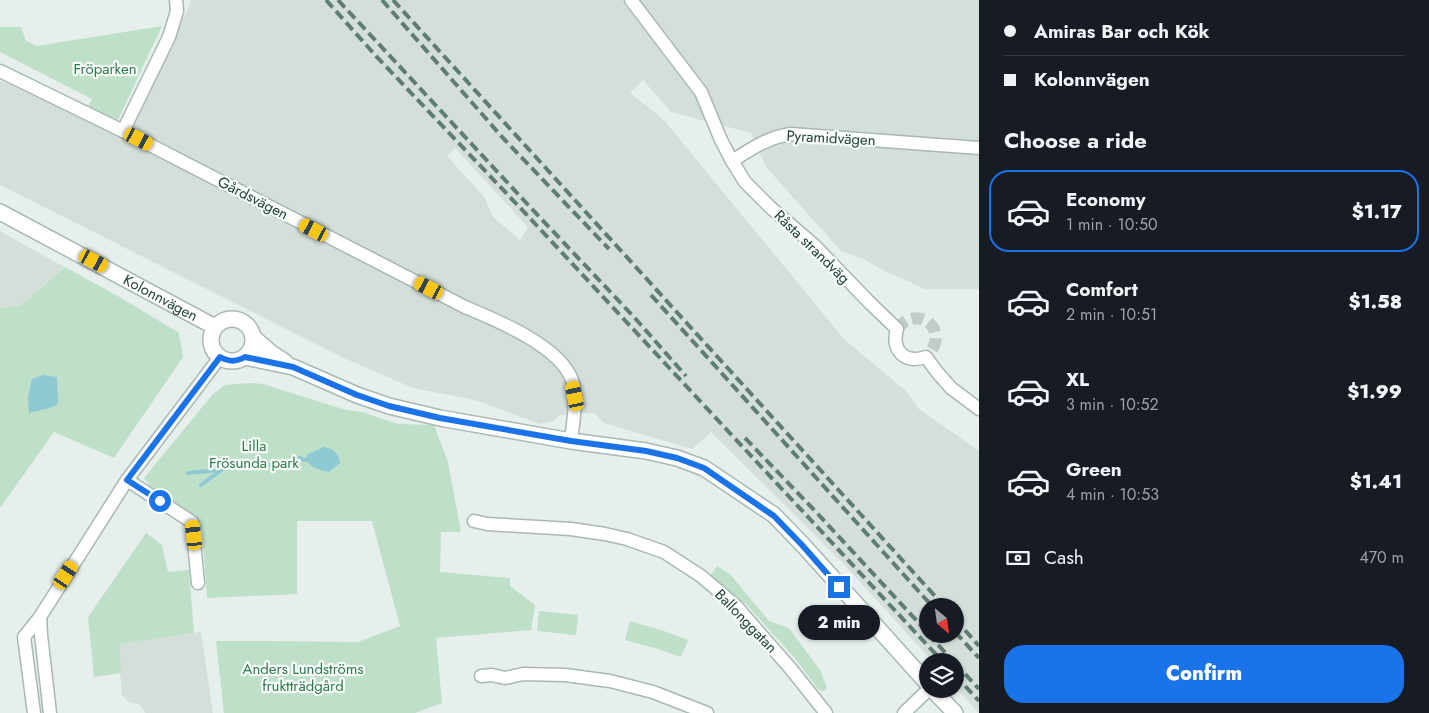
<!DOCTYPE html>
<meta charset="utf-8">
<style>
:root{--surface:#171b24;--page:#20242c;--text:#f1f3f6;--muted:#9ea1a6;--line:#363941;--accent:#1a73e8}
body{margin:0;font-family:Jost,sans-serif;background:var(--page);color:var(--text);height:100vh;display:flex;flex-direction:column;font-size:19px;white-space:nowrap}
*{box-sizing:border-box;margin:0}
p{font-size:16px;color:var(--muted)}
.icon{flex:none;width:28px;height:28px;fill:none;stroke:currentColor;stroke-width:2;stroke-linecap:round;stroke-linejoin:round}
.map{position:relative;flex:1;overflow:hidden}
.panel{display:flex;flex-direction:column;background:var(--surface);width:450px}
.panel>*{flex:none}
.guide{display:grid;align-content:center;height:110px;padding:0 25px;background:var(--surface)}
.needle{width:32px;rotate:151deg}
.tools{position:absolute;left:919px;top:598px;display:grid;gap:10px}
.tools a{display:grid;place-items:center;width:45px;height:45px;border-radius:50%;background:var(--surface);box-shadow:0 1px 4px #0004;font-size:25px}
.end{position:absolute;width:22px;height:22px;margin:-11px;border:6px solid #1a73e8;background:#fff;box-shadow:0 0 0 2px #fff}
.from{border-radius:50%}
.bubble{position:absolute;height:35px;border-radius:18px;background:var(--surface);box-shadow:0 1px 4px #0004;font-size:16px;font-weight:800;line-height:35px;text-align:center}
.car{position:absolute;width:15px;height:30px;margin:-15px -8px;border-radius:6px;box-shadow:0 0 4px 1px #0007;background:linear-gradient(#f5c518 24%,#345 0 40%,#f5c518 0 76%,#345 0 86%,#f5c518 0)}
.guide b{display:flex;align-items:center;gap:18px;height:48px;font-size:19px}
.guide b+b{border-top:1px solid var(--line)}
.guide i{width:12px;height:12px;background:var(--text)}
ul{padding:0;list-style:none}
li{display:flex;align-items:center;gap:15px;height:82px;margin:0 10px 8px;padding:0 15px;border:2px solid transparent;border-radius:20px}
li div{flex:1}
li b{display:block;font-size:19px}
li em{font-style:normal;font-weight:800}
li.active{border-color:var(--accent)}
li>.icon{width:45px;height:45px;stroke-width:1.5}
h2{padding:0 25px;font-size:22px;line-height:60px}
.pay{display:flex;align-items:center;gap:12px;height:55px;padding:0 25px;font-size:19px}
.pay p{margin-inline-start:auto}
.button{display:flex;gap:10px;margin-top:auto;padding:10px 25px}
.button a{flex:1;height:58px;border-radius:20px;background:var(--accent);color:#fff;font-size:20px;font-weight:800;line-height:58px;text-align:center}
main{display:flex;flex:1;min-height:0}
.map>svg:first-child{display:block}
</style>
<main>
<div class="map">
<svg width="979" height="713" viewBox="0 0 979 713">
<rect width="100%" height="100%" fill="#e6efeb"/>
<g fill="#d4dfda" fill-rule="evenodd">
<path d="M190,0H979V289H925L885,271L861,258L841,251L766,167L751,133L671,112L643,80L630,93L663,119L844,339L906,391L919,409L979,451V713L955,687V661H932L842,562L711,432L692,449L604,423L595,413L560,415L553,421L540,424L475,400L413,388L346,359L0,185V81L129,127L191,2ZM455,148L528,227L520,240L493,217L484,197L447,156ZM928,606H955V634H928Z"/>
<polygon points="0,231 64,267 20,306 0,308"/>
<polygon points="201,632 213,713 145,713 142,707 138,704 129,702 122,695 118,644"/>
</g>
<g fill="#bfe0c8">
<polygon points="162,26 118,120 88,107 92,99 0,52 0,27 21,27 26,41 37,46"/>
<polygon points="65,267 123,299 179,333 183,357 114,458 54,432 0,508 0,308 20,306"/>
<polygon points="250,383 263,384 346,410 362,412 398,424 434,425 448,462 461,532 441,532 440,572 510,578 510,586 535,605 531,630 436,638 442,703 415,713 224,713 216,641 261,641 358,642 400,626 372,521 297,521 297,594 207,598 202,529 152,488 144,478 213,394 225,385"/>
<polygon points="146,533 162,545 168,572 189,570 194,633 119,644 121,673 94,677 88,617"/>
<polygon points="717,566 730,574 769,621 789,628 820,670 827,688 824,691 819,690 793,656 747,605 710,576"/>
<polygon points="539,611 578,615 576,635 537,631"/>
<polygon points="630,621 664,631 688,640 681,657 658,649 625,640"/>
</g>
<g fill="#8ec9d4">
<polygon points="43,375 57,377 58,404 50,408 29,413 28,397 32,379"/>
<path d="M324,447C333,449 339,453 340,463L329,472L314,468L305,460L308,454Z"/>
</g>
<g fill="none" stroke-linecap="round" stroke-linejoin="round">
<g stroke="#8ec9d4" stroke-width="4">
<polyline points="188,473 221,470"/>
<polyline points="201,485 228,465 286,465 299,458 305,460"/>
</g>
<path stroke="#bfccc8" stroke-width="12" stroke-dasharray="12 6" stroke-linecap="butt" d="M897,329C918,302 953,331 926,357"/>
<g stroke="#a8b8b2" stroke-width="15">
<g id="minor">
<path d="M631,0L701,92L721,140L732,161L745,182L770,207L815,246L869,302L897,329C891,351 905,364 926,357L937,372L951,388L979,409"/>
<path d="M0,71L123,131L465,307C496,320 560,346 572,380C578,399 573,421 571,441"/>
<polyline points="123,131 169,37 177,11 176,0"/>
<path d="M732,161C751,149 768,137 791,134L979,148"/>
<polyline points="127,480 192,522 198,583"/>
<polyline points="474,521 487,524 571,529 605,534 627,539 664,552 701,576 736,606 791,669 826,713"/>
<polyline points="40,617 41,635 50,713"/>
<polyline points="481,676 492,675 505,678 523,674 565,675 610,681 653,692 707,713"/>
<polyline points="34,713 24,637 40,617 127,480 220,357"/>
<polyline points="904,713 929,689"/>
</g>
</g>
<g stroke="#a8b8b2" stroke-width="18">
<g id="tertiary">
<path id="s1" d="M0,212L215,327"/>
<circle cx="232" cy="340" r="21"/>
<polyline points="254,338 270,352 285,362"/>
<polyline points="245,357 293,367 357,395 389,406 440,418 571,441 646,451 677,458 704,468 774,515 803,545 928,684"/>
<polyline points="932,689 955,713"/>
</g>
</g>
<use href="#minor" stroke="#fff" stroke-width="12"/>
<use href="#tertiary" stroke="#fff" stroke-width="15"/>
<g stroke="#5f7d75" stroke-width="4" stroke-dasharray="10 5" stroke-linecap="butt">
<polyline points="326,0 376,56 526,214 942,661"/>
<polyline points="338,0 531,208 634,317 686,376"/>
<polyline points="382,0 503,138 609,249"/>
<polyline points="393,0 944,606"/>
<polyline points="651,295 932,606"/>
<polyline points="745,438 817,513 928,633"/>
<polyline points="955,619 979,646"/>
<polyline points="955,632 979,658"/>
<polyline points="928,634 953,661"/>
<polyline points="955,663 979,689"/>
<polyline points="955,675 979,701"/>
</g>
</g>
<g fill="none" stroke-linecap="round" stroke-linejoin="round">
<path stroke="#1a73e8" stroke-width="6" d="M160,501L127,480L220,357C229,362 236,362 245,357L293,367L357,395L389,406L440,418L571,441L646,451L677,458L704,468L774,516L802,545L839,587"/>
</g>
<g text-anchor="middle" stroke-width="4.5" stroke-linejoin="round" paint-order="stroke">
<g font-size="15" fill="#2d7a4b" stroke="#f7fbf9">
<text x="105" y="74">Fröparken</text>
<text x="254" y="451">Lilla<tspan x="254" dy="17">Frösunda park</tspan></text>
<text x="303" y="674">Anders Lundströms<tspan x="303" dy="17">fruktträdgård</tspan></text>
</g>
<g font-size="15" fill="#24423a" stroke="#f7fbf9">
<text transform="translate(831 138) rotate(3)" y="5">Pyramidvägen</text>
<text transform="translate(253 198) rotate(27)" y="5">Gårdsvägen</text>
<text transform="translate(812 247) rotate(44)" y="5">Råsta strandväg</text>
<text dy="5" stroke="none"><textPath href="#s1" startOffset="182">Kolonnvägen</textPath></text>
<text transform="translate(746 621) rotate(46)" y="5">Ballonggatan</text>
</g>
</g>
</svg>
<div class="tools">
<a><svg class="needle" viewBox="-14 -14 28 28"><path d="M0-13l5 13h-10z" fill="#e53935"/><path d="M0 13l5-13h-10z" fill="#9ea1a6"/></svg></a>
<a><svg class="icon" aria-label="layers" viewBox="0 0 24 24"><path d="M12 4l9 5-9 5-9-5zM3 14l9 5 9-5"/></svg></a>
</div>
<i class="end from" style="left:160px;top:501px"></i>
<i class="end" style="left:839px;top:587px"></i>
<div class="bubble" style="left:798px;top:605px;width:82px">2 min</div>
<i class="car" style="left:139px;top:139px;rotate:117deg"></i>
<i class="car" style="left:314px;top:230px;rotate:297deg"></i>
<i class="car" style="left:94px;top:261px;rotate:118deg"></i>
<i class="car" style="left:429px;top:288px;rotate:297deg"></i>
<i class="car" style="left:575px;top:396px;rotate:348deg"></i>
<i class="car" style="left:194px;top:535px;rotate:354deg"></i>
<i class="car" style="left:66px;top:575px;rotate:33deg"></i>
</div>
<section class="panel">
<div class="guide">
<b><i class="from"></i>Amiras Bar och Kök</b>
<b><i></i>Kolonnvägen</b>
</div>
<h2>Choose a ride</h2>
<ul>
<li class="active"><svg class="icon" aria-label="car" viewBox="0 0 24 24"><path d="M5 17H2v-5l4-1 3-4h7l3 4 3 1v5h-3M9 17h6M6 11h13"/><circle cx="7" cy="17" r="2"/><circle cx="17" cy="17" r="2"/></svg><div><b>Economy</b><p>1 min · 10:50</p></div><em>$1.17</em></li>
<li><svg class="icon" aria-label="car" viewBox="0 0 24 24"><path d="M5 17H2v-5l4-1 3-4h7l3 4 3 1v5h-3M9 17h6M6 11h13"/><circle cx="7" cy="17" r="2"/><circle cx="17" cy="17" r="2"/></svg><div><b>Comfort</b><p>2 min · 10:51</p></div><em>$1.58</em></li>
<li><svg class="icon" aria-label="car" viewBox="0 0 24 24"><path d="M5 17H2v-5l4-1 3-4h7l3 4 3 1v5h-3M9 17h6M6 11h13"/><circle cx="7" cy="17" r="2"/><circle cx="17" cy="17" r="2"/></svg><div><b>XL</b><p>3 min · 10:52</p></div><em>$1.99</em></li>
<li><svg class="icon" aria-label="car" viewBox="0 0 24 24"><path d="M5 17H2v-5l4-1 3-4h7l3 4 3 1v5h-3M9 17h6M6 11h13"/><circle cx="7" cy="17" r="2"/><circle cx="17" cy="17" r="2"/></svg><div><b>Green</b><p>4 min · 10:53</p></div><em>$1.41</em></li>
</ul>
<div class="pay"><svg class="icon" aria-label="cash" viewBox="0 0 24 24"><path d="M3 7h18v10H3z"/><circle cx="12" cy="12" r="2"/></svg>Cash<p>470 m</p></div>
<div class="button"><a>Confirm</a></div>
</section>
</main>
